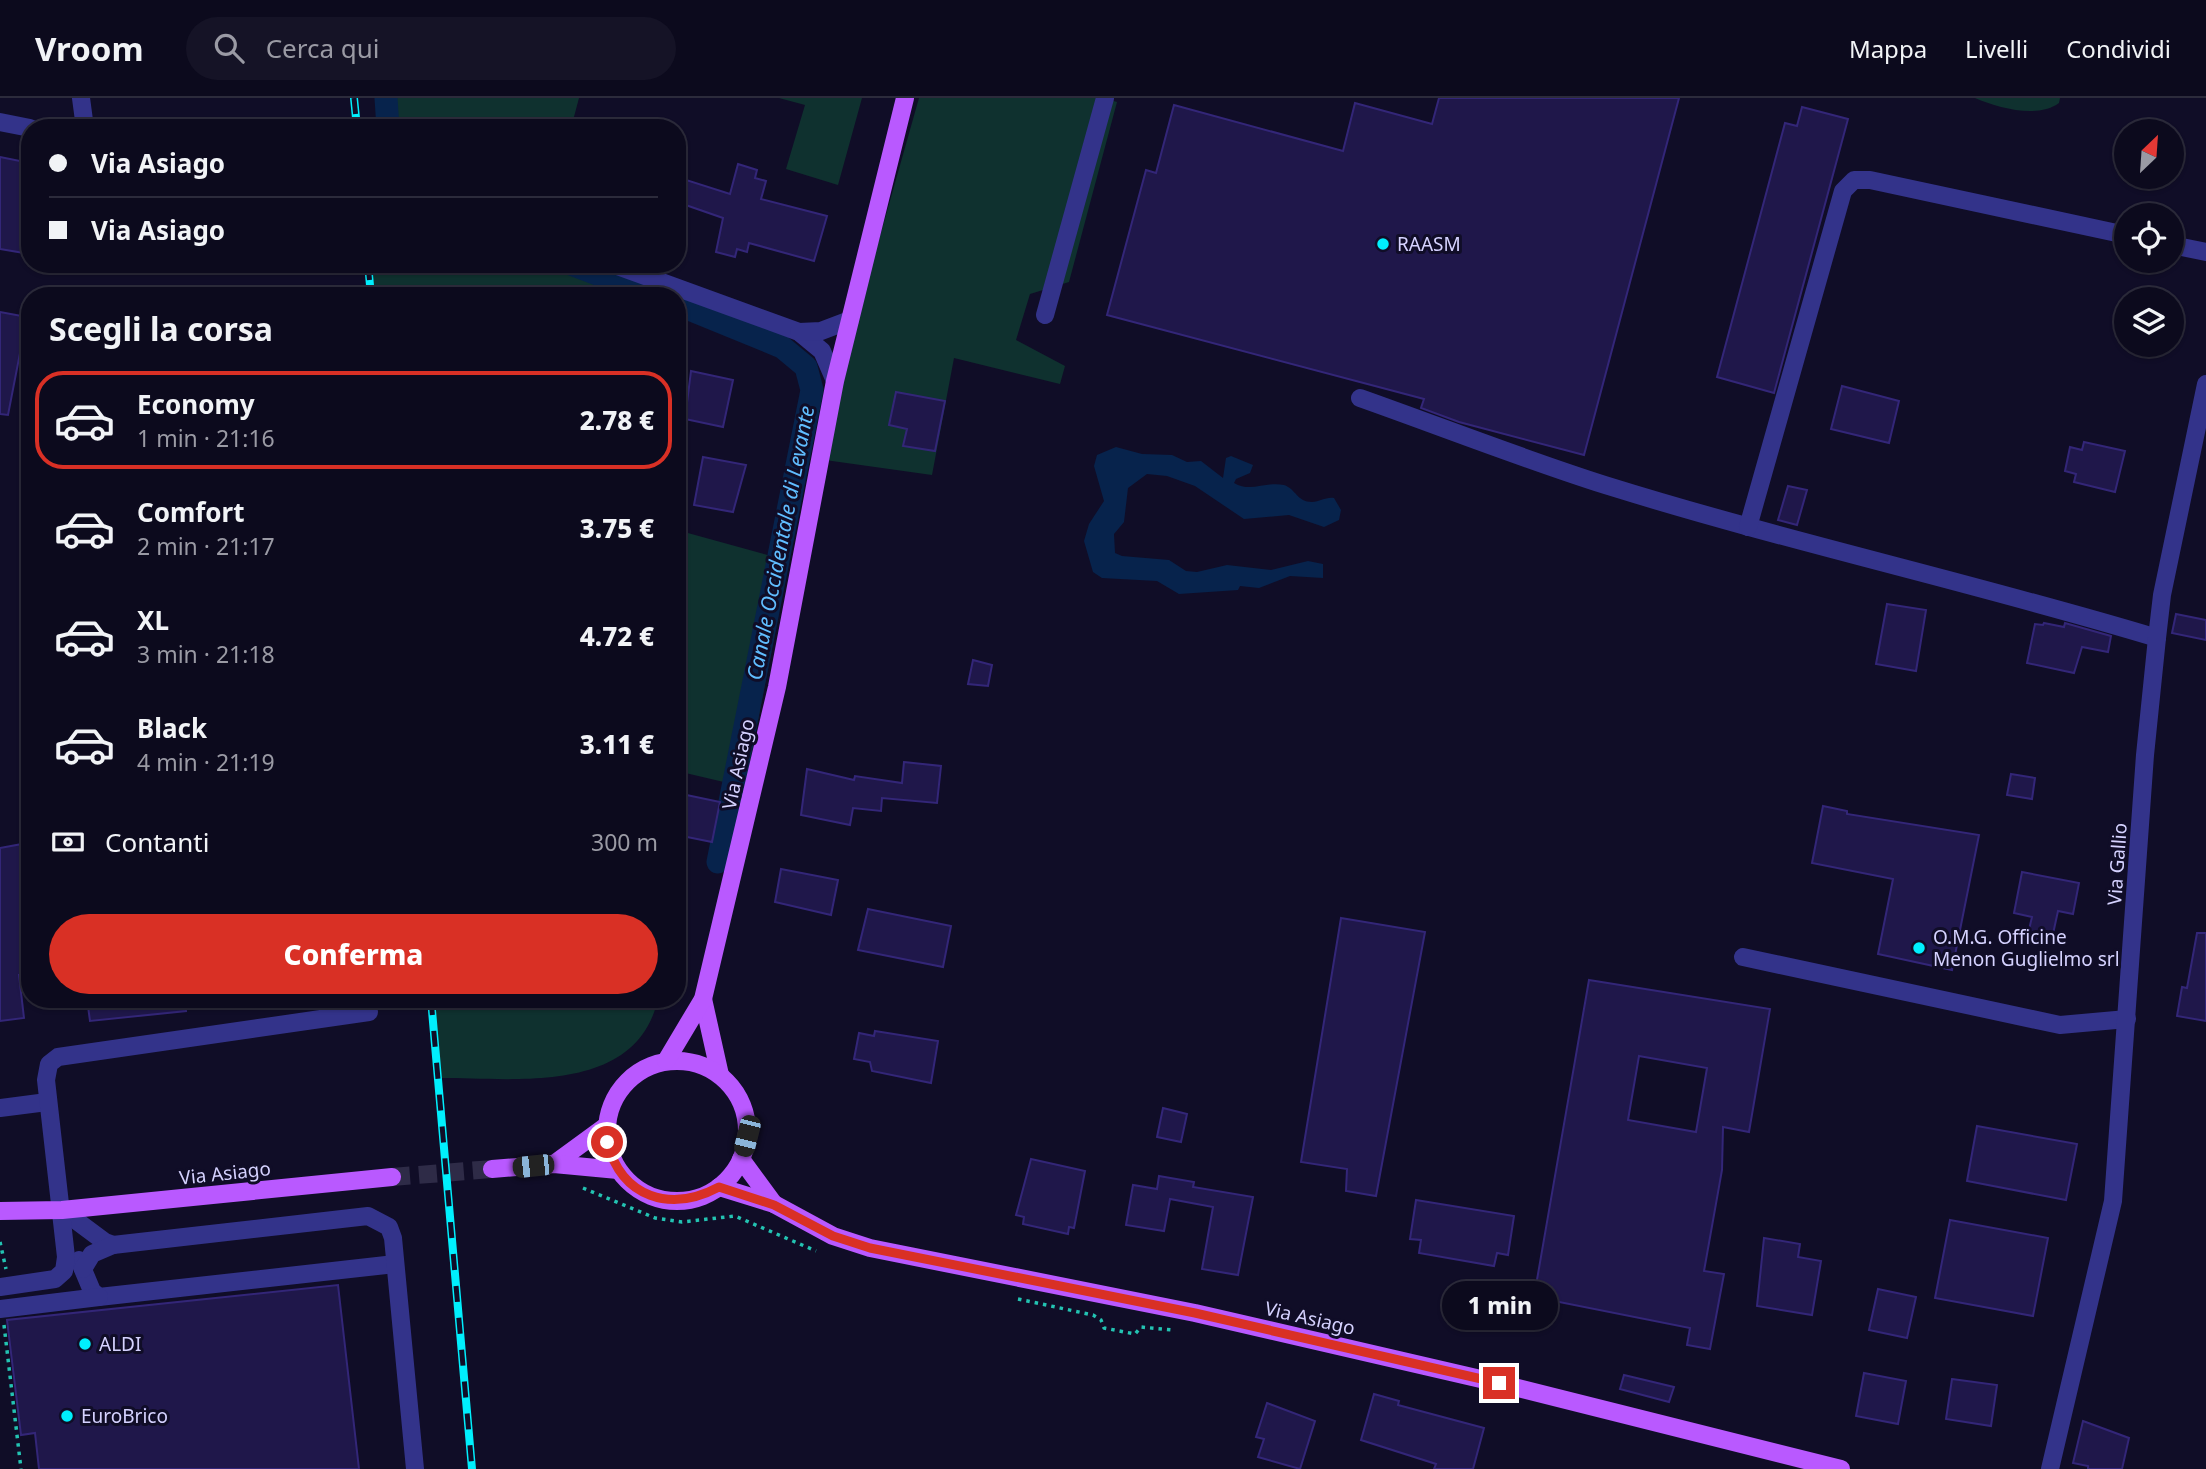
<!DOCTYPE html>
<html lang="it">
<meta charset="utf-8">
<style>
:root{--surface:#0c0a1d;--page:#151326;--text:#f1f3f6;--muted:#9a9aa4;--line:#2c2b3b;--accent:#d93025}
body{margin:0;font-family:"Noto Sans",sans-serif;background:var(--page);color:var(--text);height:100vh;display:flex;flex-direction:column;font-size:26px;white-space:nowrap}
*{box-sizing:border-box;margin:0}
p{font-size:23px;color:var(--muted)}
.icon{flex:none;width:38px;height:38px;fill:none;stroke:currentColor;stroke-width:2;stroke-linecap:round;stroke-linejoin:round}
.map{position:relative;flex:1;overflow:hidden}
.drawer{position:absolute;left:21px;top:189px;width:665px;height:721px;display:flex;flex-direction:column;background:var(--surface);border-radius:28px;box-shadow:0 2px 5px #0004,0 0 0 2px var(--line)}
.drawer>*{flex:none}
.top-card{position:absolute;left:21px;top:21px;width:665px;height:154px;border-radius:28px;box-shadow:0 2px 5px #0004,0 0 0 2px var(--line);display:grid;align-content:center;height:154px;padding:0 28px;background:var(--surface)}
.needle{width:46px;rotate:25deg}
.controls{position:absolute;left:2114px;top:21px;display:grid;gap:14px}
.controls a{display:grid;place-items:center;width:70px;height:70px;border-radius:50%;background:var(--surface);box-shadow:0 2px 5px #0004,0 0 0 2px var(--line);font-size:35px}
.end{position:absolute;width:32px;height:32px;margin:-16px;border:9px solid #d93025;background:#fff;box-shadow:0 0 0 4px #fff}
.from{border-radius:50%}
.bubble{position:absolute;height:49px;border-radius:24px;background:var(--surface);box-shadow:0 2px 5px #0004,0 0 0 2px var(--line);font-size:23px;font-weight:800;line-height:49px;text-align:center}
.car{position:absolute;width:21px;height:42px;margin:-21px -10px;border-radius:9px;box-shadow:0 0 5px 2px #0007;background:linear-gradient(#222 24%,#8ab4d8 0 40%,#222 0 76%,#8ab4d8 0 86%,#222 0)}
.top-card b{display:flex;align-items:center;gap:24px;height:66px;font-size:26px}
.top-card b+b{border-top:2px solid var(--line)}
.top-card i{width:18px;height:18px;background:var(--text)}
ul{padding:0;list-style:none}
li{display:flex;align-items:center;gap:21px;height:98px;margin:0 14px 10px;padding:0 14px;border:4px solid transparent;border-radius:28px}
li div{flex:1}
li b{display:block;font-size:26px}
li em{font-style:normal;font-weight:800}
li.current{border-color:var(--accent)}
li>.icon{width:63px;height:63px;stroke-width:1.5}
h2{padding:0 28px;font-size:32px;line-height:84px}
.pay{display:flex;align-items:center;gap:18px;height:77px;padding:0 28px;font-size:26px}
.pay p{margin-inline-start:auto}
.action{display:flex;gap:14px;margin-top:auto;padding:14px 28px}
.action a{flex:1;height:80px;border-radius:42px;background:var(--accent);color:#fff;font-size:28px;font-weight:800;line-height:80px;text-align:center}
header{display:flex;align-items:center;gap:42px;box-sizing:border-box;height:98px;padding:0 35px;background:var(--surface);border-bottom:2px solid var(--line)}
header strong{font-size:33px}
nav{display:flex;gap:38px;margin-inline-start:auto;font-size:24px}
.search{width:490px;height:63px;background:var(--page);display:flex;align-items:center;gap:18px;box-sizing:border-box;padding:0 24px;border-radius:38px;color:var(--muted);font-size:26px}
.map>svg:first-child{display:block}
</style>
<header>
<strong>Vroom</strong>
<div class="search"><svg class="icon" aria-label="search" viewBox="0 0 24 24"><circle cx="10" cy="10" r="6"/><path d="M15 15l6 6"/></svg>Cerca qui</div>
<nav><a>Mappa</a><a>Livelli</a><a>Condividi</a></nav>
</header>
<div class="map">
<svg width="2206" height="1371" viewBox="0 0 2206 1371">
<rect width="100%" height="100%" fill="#100d27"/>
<g fill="#0f312f">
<polygon points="386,0 579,0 571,30 384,30 382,13"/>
<polygon points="779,0 862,0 838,87 786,71 805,7"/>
<polygon points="919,0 1103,0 1117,4 1069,184 1030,196 1016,242 1065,268 1060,286 954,260 932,377 825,362 834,301"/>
<path d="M1975,0H2060L2059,5C2037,21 1999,10 1975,0Z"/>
<polygon points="370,166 607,166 623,173 618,198 372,198"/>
<polygon points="677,432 789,463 745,689 677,673"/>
<path d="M433,901H658C636,997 516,980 440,980Z"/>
</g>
<path fill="#07234c" d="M1116,349L1142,356L1172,357L1187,364L1201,363L1223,380L1226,360L1231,358L1253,367L1250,375L1236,381L1234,385C1251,395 1266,383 1284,387C1296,391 1297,404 1312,404C1320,404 1325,399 1334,400L1341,412L1339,422L1324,429L1289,417L1244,421L1195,388L1167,378L1147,376L1128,390L1124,424L1114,436L1115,455L1122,458L1169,462L1186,473L1197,474L1227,467L1271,472L1308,463L1323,466V480L1290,478L1259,490L1240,488L1238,492L1179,496L1157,483L1102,480L1093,474L1084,443L1089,426L1104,403L1094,368L1097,357Z"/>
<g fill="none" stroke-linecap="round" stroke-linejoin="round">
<g stroke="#07234c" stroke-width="23">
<polyline points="386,0 388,30"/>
<polyline points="571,166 655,198"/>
<polyline points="677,206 782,249 806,269 812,292 718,764"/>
</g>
</g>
<g fill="#1f174a" stroke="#332678" stroke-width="2" fill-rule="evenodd">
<polygon points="1439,0 1679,0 1584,357 1459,324 1421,310 1424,301 1107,217 1146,72 1156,75 1174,7 1343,53 1355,5 1432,26"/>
<polygon points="1802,9 1848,21 1774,295 1717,279 1785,25 1797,28"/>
<polygon points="0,59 30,65 30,156 0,151"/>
<polygon points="738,66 757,72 755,80 766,83 761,101 827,118 814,163 749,145 747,154 737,151 735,159 716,154 723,120 677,104 677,79 730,96"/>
<polygon points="0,214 27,219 8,317 0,316"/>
<polygon points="691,273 733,282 723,329 685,321"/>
<polygon points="1842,288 1899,303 1889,345 1831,331"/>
<polygon points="896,294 945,303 935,353 903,348 907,331 889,327"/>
<polygon points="2084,344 2125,353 2115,394 2074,384 2076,376 2065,373 2070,349 2082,352"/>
<polygon points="703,359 746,367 733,414 694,407"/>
<polygon points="1788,388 1807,392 1797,427 1778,422"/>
<polygon points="1887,506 1926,512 1916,573 1876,566"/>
<polygon points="2176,516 2206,522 2206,542 2172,535"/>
<polygon points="2044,525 2064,529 2065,525 2111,538 2108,554 2082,549 2074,575 2027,565 2035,526 2043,527"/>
<polygon points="973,562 992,567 988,588 968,586"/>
<polygon points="904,664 941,668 937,705 882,700 881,713 853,710 850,727 801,717 807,671 854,682 855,678 902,685"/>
<polygon points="2011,676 2035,680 2032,701 2007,697"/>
<polygon points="677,695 720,704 712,744 677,737"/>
<polygon points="1823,708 1847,713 1847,716 1979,737 1952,872 1878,856 1893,781 1812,765"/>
<polygon points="22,746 23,752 30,751 30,876 19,877 24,920 0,923 0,750"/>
<polygon points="781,771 838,782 831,817 775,804"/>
<polygon points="2022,774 2079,785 2073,816 2058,813 2051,845 2027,840 2032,819 2014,815"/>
<polygon points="868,811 951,828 943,869 858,852"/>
<polygon points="1341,820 1425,834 1376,1098 1346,1093 1347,1071 1301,1064"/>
<polygon points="2197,835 2206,835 2206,923 2177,918 2182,889 2187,890"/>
<path d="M1589,882L1770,911L1749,1034L1723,1029L1722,1072L1704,1173L1724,1176L1710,1251L1687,1247L1690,1230L1534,1199ZM1639,958L1707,970L1696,1034L1628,1022Z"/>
<polygon points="87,901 185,901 186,913 90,923"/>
<polygon points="875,933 938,943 931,985 872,973 870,964 854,961 859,935 874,938"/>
<polygon points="1163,1010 1187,1016 1181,1044 1157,1039"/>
<polygon points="1977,1028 2077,1046 2066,1102 1967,1083"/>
<polygon points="1031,1061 1085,1073 1074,1130 1069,1129 1068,1136 1023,1126 1024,1119 1016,1117"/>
<polygon points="1159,1078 1194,1084 1193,1089 1253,1099 1238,1177 1202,1171 1213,1109 1170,1101 1164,1133 1126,1127 1133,1087 1157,1091"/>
<polygon points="1416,1102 1514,1118 1508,1157 1497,1155 1494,1168 1419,1155 1421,1142 1410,1141"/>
<polygon points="1950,1122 2048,1140 2033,1218 1935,1200"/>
<polygon points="1764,1140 1800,1146 1798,1159 1821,1163 1812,1217 1757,1208"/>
<polygon points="338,1187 359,1371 39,1371 35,1335 21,1337 7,1222"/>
<polygon points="1878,1191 1916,1199 1907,1240 1869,1232"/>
<polygon points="1864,1275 1906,1283 1898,1326 1856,1318"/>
<polygon points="1624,1277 1674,1289 1669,1304 1620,1291"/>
<polygon points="1952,1281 1997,1287 1991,1328 1946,1321"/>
<polygon points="1374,1296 1399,1303 1398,1307 1484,1330 1473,1371 1434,1371 1436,1366 1361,1342"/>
<polygon points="1267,1305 1315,1323 1300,1371 1258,1359 1264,1341 1256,1339"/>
<polygon points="2083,1323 2129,1340 2122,1371 2088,1371 2088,1368 2073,1365"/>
</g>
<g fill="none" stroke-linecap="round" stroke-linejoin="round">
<polyline stroke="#2e2b47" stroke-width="18" stroke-dasharray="18 9" stroke-linecap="butt" points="392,1079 492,1071"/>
<g stroke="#23c3b2" stroke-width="3.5" stroke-dasharray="3.5 5" stroke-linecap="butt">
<polyline points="583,1090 655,1120 682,1124 735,1118 816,1153"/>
<polyline points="0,1144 6,1171"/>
<polyline points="1018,1201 1093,1217 1101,1222 1104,1230 1135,1236 1141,1229 1172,1232"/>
<polyline points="4,1227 21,1371"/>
</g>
<g stroke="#33338a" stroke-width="18">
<polyline points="81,0 85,30"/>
<polyline points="0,24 30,30"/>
<polyline points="2172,147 2206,154"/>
<polyline points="612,166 799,234 822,253 835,283"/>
<polyline points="1045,217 1105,0"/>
<polyline points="799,234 821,233 850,222"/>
<path d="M1360,300C1442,329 1523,361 1605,387C1788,444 1975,485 2157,540"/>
<polyline points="1748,429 1843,93 1854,82 1870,82 2126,137"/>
<polyline points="1743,859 2060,927 2127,921"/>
<polyline points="0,1010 47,1004"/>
<polyline points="62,1112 105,1144 113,1147"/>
<polyline points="79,1162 92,1193 99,1199 395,1166"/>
<polyline points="83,1171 92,1156 113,1147 368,1118 389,1129 393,1140 415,1371"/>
<polyline points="0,1189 55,1181 64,1173 66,1159 46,982 49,966 58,959 369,914"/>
<polyline points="0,1211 99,1199"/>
<polyline points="2050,1371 2113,1103 2145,657 2157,540 2162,497 2206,286"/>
</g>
<g stroke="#b959ff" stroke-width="18">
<polyline points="703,901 720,977"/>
<circle cx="677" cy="1033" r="70"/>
<polyline points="666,963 703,901 777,589 835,283 905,0"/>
<polyline points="741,1061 774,1106"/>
<polyline points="554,1066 606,1028"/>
<polyline points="492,1071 554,1066 618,1072"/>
<polyline points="719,1089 774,1106 833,1138 870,1150 1195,1215 1498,1285 1841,1371"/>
<polyline points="0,1113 62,1112 392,1079"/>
</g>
<g stroke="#00effd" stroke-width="8">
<g id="rail">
<polyline points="354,0 357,30"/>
<polyline points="368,166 371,198"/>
<polyline points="431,901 472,1371"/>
</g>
</g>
<use href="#rail" stroke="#100d27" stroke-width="5" stroke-dasharray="16" stroke-linecap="butt"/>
</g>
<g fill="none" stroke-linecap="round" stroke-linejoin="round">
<path stroke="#d93025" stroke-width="9" d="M607,1044C622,1100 670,1115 719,1089L774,1107L833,1138L870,1150L1195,1215L1499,1285"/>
</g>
<g fill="#00effd" stroke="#100d27" stroke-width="2.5">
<circle cx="1383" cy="146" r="7"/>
<circle cx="1919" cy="850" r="7"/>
<circle cx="85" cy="1246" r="7"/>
<circle cx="67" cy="1318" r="7"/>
</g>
<g text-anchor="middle" stroke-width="6" stroke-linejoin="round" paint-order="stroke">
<g font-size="19" fill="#d5d2ff" stroke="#100d27" text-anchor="start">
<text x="1397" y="153">RAASM</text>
<text x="1933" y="846">O.M.G. Officine<tspan x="1933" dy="22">Menon Guglielmo srl</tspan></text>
<text x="99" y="1253">ALDI</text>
<text x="81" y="1325">EuroBrico</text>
</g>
<g font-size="19" fill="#d5d2ff" stroke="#100d27">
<text transform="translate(738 666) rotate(-78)" y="7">Via Asiago</text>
<text transform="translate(2117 766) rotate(-86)" y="7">Via Gallio</text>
<text transform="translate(225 1075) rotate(-6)" y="7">Via Asiago</text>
<text transform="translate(1310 1220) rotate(13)" y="7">Via Asiago</text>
</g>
<g font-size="21" font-style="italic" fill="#60bdff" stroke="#100d27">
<text transform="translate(781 445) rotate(-79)" y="7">Canale Occidentale di Levante</text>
</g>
</g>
</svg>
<div class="controls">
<a><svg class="needle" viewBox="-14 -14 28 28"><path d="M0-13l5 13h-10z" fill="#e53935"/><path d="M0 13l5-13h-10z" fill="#9a9aa4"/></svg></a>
<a><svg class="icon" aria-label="locate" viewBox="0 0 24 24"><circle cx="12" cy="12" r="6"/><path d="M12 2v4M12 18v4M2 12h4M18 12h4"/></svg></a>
<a><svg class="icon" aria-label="layers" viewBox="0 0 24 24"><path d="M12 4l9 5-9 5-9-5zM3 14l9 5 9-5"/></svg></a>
</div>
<i class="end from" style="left:607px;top:1044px"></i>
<i class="end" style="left:1499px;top:1285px"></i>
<div class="bubble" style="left:1442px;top:1183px;width:116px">1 min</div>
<i class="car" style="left:747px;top:1038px;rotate:194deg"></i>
<i class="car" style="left:533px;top:1068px;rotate:264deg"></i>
<div class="top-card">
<b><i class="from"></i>Via Asiago</b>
<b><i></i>Via Asiago</b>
</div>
<section class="drawer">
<h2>Scegli la corsa</h2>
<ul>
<li class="current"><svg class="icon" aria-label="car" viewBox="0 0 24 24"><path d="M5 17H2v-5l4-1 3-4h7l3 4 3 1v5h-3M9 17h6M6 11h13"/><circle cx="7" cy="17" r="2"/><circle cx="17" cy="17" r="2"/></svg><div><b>Economy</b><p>1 min · 21:16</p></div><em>2.78 €</em></li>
<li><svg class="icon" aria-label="car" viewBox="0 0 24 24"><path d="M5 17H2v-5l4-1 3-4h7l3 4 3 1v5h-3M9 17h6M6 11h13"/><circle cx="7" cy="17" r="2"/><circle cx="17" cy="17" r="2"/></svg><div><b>Comfort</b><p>2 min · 21:17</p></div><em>3.75 €</em></li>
<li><svg class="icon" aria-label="car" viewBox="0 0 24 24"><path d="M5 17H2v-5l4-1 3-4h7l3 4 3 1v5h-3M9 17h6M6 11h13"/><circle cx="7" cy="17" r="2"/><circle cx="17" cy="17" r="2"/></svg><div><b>XL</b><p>3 min · 21:18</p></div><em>4.72 €</em></li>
<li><svg class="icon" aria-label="car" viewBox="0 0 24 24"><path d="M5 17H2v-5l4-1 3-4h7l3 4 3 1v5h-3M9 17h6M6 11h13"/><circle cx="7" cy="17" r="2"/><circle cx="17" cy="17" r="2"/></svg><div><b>Black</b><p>4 min · 21:19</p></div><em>3.11 €</em></li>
</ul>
<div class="pay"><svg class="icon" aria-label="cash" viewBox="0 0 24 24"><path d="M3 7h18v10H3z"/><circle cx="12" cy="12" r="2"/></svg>Contanti<p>300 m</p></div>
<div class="action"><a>Conferma</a></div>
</section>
</div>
